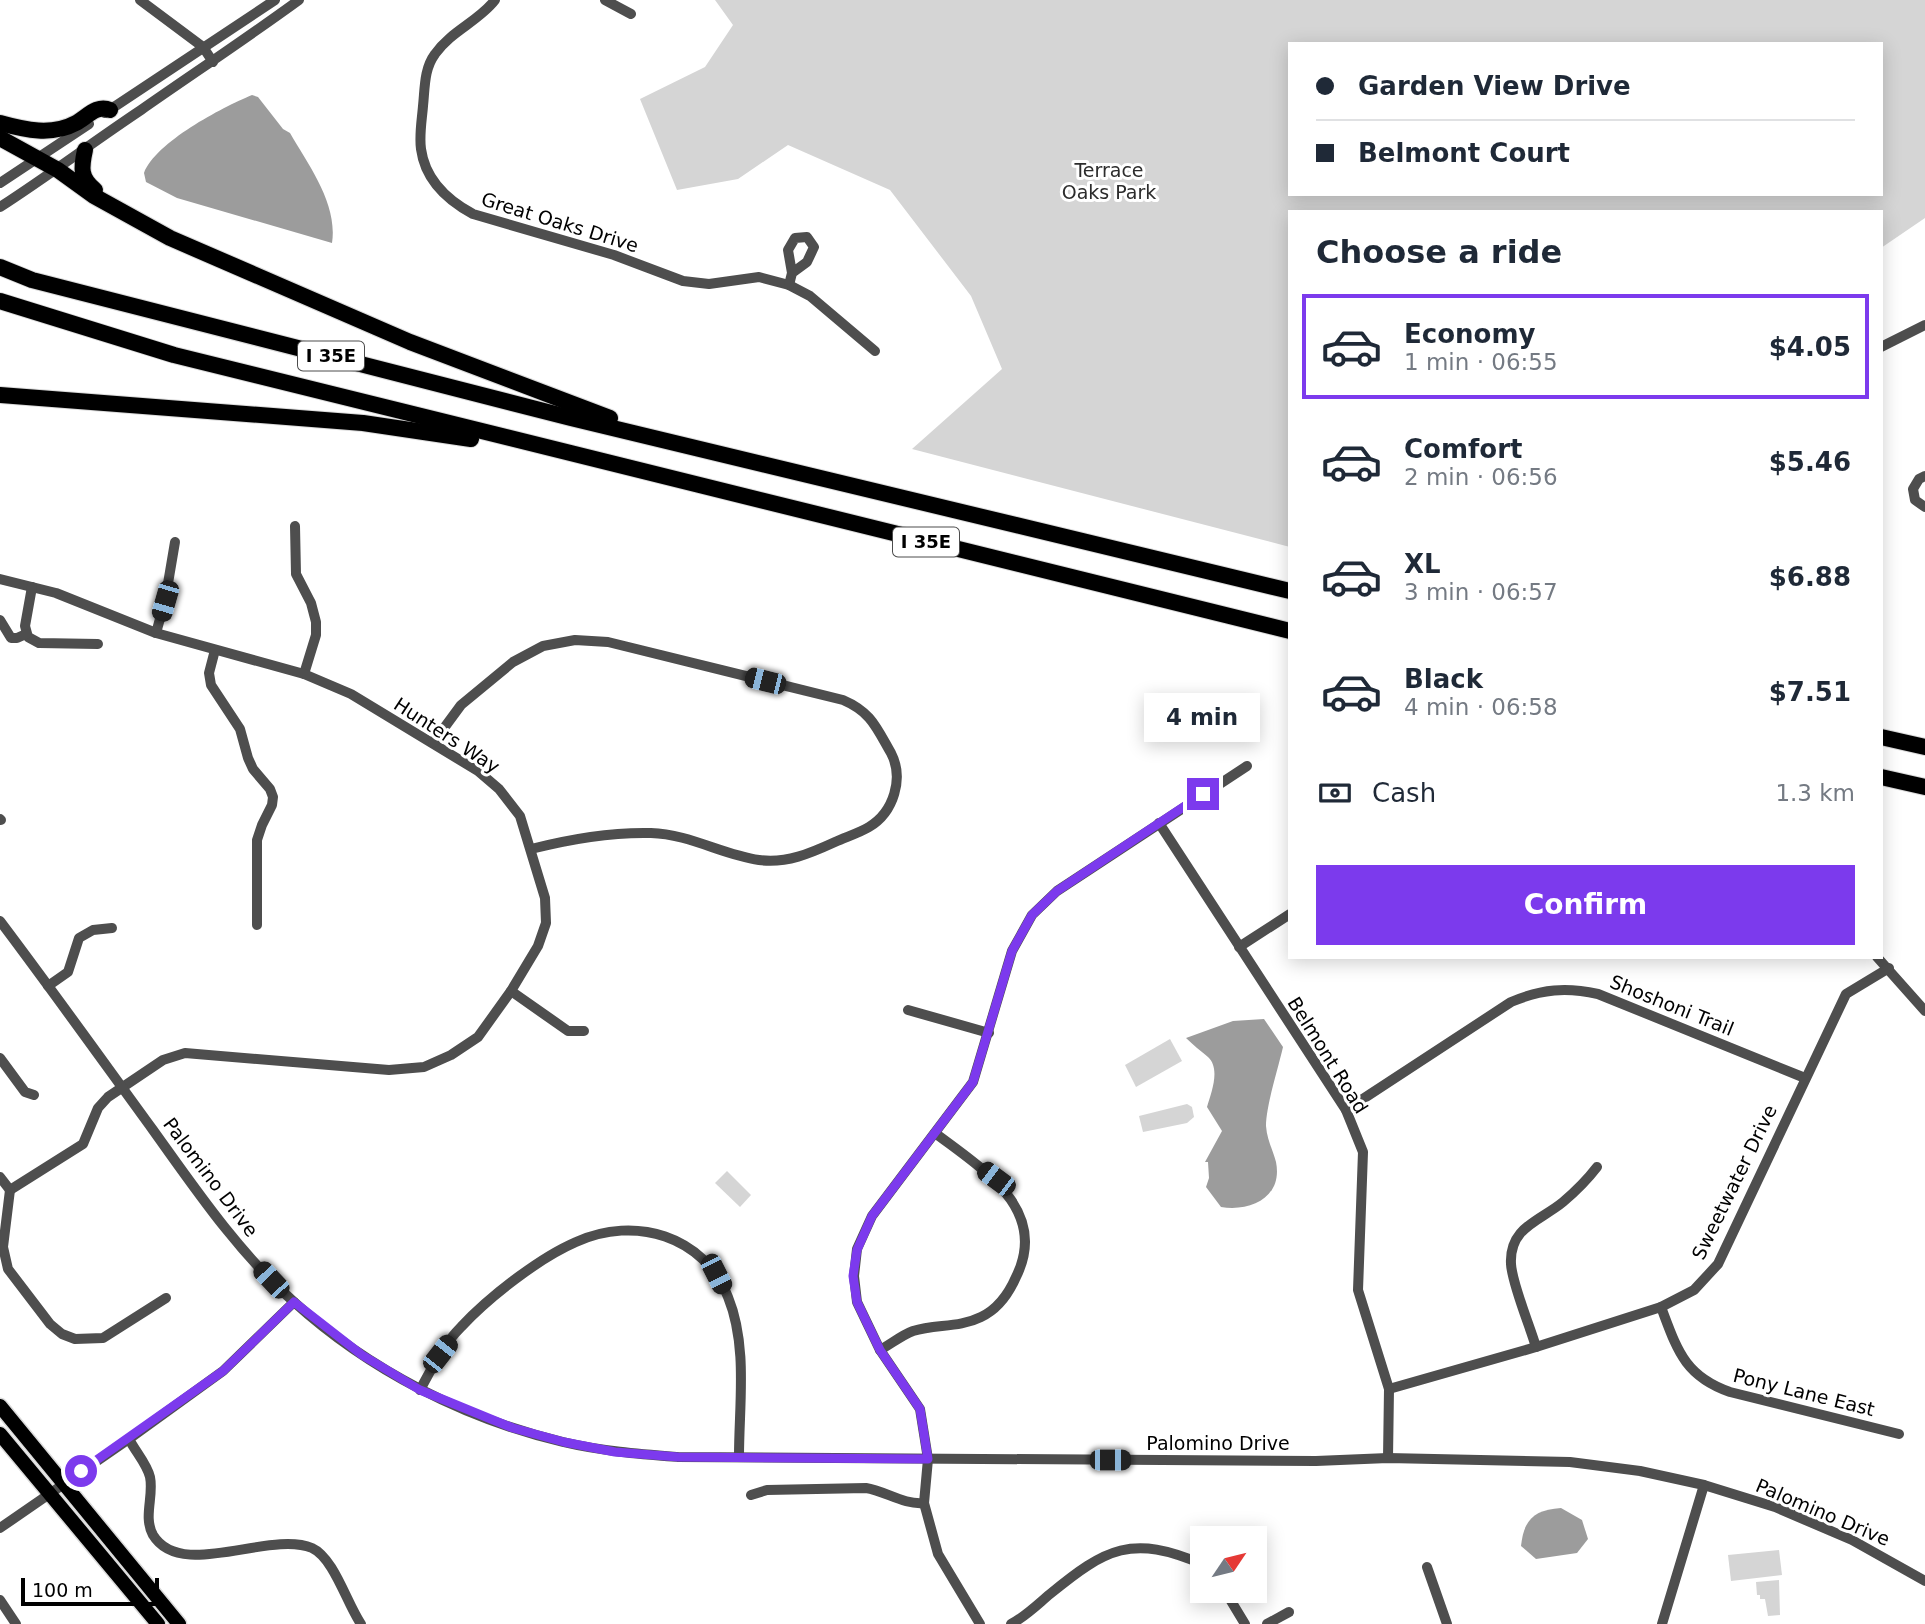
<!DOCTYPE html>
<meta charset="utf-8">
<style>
:root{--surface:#fff;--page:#f2f2f3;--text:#1f2937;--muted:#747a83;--line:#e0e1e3;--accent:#7c3aed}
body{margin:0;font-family:"DejaVu Sans",sans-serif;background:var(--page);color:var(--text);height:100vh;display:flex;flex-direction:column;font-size:26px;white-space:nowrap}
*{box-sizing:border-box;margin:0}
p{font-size:23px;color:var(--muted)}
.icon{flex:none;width:38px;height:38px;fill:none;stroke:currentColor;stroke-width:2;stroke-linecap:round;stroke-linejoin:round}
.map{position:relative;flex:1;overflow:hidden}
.panel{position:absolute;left:1288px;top:210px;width:595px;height:749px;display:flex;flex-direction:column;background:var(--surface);border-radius:0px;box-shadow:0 4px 18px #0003}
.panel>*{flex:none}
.hud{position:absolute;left:1288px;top:42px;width:595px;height:154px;border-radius:0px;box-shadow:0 4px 18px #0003;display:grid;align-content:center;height:154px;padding:0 28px;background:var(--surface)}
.needle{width:46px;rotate:55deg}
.fabs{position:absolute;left:1190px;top:1526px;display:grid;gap:14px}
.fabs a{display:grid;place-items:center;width:77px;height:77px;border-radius:0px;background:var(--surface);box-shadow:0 4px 18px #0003;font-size:35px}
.scale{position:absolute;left:21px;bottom:18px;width:138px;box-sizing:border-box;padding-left:7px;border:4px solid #000;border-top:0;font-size:19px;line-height:24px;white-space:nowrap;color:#000;-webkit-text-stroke:5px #fff;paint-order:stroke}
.end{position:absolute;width:32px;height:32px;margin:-16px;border:9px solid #7c3aed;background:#fff;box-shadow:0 0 0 4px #fff}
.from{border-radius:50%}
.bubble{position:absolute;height:49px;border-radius:0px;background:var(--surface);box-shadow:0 4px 18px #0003;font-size:23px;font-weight:700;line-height:49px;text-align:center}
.car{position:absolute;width:21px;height:42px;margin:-21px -10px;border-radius:9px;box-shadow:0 0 5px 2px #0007;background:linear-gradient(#222 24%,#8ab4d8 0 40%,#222 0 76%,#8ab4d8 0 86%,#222 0)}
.hud b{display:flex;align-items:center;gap:24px;height:66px;font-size:26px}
.hud b+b{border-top:2px solid var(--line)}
.hud i{width:18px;height:18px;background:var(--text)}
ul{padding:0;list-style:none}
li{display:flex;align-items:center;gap:21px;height:105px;margin:0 14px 10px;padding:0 14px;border:4px solid transparent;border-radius:0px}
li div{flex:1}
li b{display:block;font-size:26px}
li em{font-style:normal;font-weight:700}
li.on{border-color:var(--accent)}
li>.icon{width:63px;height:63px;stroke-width:1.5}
h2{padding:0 28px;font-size:32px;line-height:84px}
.pay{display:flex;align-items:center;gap:18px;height:77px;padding:0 28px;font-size:26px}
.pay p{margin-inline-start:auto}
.action{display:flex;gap:14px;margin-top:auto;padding:14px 28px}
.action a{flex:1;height:80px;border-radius:0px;background:var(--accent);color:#fff;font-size:28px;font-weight:700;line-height:80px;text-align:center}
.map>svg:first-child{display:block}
.green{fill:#d5d5d5;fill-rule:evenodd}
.water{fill:#9c9c9c}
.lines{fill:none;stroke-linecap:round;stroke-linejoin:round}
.major-casing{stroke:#dbdbdb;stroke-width:17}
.highway-casing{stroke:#dbdbdb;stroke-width:18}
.minor{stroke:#4e4e4e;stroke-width:10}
.major{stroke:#000;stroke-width:14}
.highway{stroke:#000;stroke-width:16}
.route{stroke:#7c3aed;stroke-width:9}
.labels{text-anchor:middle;stroke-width:6;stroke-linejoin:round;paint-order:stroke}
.shield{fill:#fff;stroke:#4c4c4c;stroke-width:2}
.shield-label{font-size:18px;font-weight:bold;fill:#000}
.park-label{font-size:19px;fill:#2c2c2c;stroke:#fff}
.street-label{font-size:19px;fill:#000;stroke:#fff}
</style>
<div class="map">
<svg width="1925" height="1624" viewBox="0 0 1925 1624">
<rect width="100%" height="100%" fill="#fff"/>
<!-- green -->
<g class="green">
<path d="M715,0H1925V218L1881,248V212H1290V547L912,449L1002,369L971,296L890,190L788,145L738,179L677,190L640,99L705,67L733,25ZM1290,44H1881V194H1290Z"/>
<path d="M1170,1039L1182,1061L1136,1087L1125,1065Z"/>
<path d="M1187,1104L1192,1107L1194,1117L1187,1123L1143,1132L1139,1116Z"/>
<path d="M727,1171L751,1195L740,1207L715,1183Z"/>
<path d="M1779,1550L1782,1575L1731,1581L1728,1555Z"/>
<path d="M1779,1580L1780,1615L1768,1616L1765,1599H1760V1595H1757L1756,1582Z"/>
</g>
<!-- water -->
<g class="water">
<path d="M252,95L258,97L283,129L290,133C309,166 338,204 332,243L177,198L146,182L144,173C156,142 221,108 252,95Z"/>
<path d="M1264,1019L1283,1047C1278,1069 1266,1106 1266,1126C1267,1140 1273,1150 1276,1162C1283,1197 1251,1212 1221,1207L1206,1187L1209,1178L1208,1162H1205L1222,1131L1207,1107C1211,1093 1221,1069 1208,1057C1201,1051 1193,1045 1186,1038L1233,1021Z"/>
<path d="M1561,1508L1582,1520L1588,1539L1577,1553L1536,1559L1521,1546C1524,1519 1534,1510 1561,1508Z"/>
</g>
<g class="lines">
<!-- major casing -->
<g class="major-casing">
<g id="major">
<path d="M0,1406L179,1624"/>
<path d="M0,1434L158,1624"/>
</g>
</g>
<!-- highway casing -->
<g class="highway-casing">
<g id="highway">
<path d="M0,123C25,130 52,136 76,123C87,117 97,104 110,110"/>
<path d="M0,138L58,170L94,196L170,238L410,342L610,418"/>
<path d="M85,150C81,168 80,178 95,190"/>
<path d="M0,267L32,280L571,418L1290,591"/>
<path d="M0,301L174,355L1290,631"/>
<path d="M0,395L363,423L471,439"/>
<path d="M1881,737L1925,747"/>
<path d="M1881,777L1925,787"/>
</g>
</g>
<!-- minor -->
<g class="minor">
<path d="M140,0L203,47L213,62"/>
<path d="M495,0C479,21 451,31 435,54C424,69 425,87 423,106C422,119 419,135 421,149C425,179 447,200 473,214L614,255L683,281L709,284L759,277L789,285L810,296L875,351"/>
<path d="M605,0L631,14"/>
<path d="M105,113L275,0"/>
<path d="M0,183L89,124"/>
<path d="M0,207C48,176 93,142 141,110C194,73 247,38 299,0"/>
<path d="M789,285L792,273L807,262L814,247L807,237L795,238L788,250L792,273"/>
<path d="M1881,347L1925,325"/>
<path d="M1925,476L1919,479L1913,489L1915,500L1925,507"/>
<path d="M295,526L296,574L311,603L316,622V635L304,674"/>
<path d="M0,579L56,593L156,633L304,674L351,694L478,771L499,789L520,816L545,898L546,923L538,946L511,991L478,1037L451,1055L424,1067L389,1070L185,1053L163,1060L108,1097L98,1108L83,1144L10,1190"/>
<path d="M32,587L25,626L28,637L39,643L98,644"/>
<path d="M0,620L11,638H17L26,634"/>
<path d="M156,633L165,601L175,542"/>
<path d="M215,650L209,673L211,685L240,729L248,758L253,769L270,789L273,797L272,805L262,825L257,840V925"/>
<path d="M433,743L461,705L513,662L543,646L575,640L608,642L843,700C871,712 876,727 891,753C904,778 894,812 869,827C859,833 846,837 835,842C811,853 786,864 759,860C723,855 689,834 651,833C611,832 570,839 531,849"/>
<path d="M0,819L1,820"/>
<path d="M1159,823L1346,1110L1363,1152L1358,1290L1389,1389L1388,1458"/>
<path d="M0,921C52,990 102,1060 153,1130C196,1190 238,1252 294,1302C369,1370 465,1419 563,1442C601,1451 640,1454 678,1457L1316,1461L1388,1458L1570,1462L1640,1471L1704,1485L1775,1507L1852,1540L1925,1581"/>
<path d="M1239,947L1290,914"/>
<path d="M1877,957L1925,1011"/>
<path d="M48,986L68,972L79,938L93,930L112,928"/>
<path d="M511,991L568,1031H584"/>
<path d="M908,1010L989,1033"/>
<path d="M0,1058L25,1092L34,1095"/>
<path d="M1346,1110L1511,1002C1542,989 1566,987 1598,994L1805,1078"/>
<path d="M0,1177L10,1190"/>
<path d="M10,1190L3,1247L8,1269L50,1324L62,1334L75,1339L103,1338L166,1298"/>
<path d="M1661,1307C1677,1349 1684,1376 1730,1392L1899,1434"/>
<path d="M1536,1347C1530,1326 1512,1284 1511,1264C1509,1227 1540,1221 1563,1202C1576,1191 1587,1180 1597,1167"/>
<path d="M880,1350C891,1344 902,1335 913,1331C936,1324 959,1328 981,1317C998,1309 1009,1293 1016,1277C1050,1209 981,1168 935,1133"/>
<path d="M1389,1389L1536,1347L1661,1307L1694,1290L1718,1264L1846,994L1889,968"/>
<path d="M420,1390C432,1368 443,1345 461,1327C489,1297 539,1258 576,1242C635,1215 704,1236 728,1297C748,1346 739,1405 739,1456"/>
<path d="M129,1439C135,1451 147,1464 150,1477C154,1496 143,1517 153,1535C181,1581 269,1530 312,1548C334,1558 347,1604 361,1624"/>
<path d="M751,1495L767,1490L866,1488C885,1491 904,1505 924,1503"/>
<path d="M0,1528L129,1439L223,1371L294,1302"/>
<path d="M1427,1567L1447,1624"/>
<path d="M1225,1591L1245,1624"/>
<path d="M0,1600L16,1624"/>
<path d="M980,1624L938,1554L924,1503L928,1459L920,1409L880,1350L857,1302L854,1276L857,1249L872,1216L973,1082L1012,951L1032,915L1057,891L1247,766"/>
<path d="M1011,1624C1025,1617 1038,1604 1050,1594C1106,1548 1132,1534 1202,1564"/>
<path d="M1267,1624L1289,1612"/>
<path d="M1662,1624L1704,1485"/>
</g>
<!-- major -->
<use href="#major" class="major"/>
<!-- highway -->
<use href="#highway" class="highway"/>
</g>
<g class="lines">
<!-- route -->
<path class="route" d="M81,1471L223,1371L294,1302L362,1355L420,1390L513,1428L564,1442L615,1452L678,1457L928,1459L920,1409L880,1350L857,1302L853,1276L857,1250L872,1216L973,1082L1012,951L1032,915L1057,891L1203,794"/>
</g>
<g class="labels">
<!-- shield labels -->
<g class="shield">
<rect x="298" y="341.5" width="66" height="29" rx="5"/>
<rect x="893" y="527.5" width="66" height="29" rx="5"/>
</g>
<g class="shield-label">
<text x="331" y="362">I 35E</text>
<text x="926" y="548">I 35E</text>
</g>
<!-- park labels -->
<g class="park-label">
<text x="1109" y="177">Terrace<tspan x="1109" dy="22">Oaks Park</tspan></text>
</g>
<!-- street labels -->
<g class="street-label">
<text transform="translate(560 222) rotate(17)" y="7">Great Oaks Drive</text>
<text transform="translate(447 735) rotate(33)" y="7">Hunters Way</text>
<text transform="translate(1672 1005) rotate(22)" y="7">Shoshoni Trail</text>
<text transform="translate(1328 1055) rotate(58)" y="7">Belmont Road</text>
<text transform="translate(211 1177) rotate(53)" y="7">Palomino Drive</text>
<text transform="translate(1734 1182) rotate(-64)" y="7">Sweetwater Drive</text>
<text transform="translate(1804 1392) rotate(14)" y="7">Pony Lane East</text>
<text x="1218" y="1450">Palomino Drive</text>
<text transform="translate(1823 1512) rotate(23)" y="7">Palomino Drive</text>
</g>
</g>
</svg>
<div class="fabs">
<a><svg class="needle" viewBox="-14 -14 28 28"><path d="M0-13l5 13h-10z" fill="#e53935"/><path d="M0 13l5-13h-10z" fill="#747a83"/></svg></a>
</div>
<div class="scale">100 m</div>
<i class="end from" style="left:81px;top:1471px"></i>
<i class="end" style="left:1203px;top:794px"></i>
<div class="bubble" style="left:1144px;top:693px;width:116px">4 min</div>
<i class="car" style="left:165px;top:601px;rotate:196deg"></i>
<i class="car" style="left:765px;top:681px;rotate:284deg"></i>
<i class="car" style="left:996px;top:1179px;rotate:307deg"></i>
<i class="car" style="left:716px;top:1274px;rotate:153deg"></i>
<i class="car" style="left:271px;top:1280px;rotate:317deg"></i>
<i class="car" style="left:440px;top:1354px;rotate:38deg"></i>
<i class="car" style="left:1110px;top:1460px;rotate:90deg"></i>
<div class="hud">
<b><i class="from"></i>Garden View Drive</b>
<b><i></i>Belmont Court</b>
</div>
<section class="panel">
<h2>Choose a ride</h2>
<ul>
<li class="on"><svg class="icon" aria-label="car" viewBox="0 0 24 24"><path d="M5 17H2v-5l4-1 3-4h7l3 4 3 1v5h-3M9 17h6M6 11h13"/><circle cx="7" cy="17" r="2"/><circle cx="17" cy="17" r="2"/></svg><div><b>Economy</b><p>1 min · 06:55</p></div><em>$4.05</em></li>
<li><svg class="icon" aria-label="car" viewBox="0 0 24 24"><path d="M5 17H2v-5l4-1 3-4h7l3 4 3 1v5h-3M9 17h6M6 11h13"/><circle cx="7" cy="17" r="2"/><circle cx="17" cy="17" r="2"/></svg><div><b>Comfort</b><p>2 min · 06:56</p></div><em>$5.46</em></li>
<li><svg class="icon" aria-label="car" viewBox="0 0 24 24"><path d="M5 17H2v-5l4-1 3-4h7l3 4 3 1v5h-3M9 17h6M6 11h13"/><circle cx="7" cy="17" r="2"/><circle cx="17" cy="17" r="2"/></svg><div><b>XL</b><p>3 min · 06:57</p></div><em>$6.88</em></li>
<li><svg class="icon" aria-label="car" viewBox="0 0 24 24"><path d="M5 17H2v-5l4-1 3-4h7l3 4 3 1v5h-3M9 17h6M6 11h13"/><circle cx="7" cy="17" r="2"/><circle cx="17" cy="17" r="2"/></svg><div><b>Black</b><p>4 min · 06:58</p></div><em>$7.51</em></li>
</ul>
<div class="pay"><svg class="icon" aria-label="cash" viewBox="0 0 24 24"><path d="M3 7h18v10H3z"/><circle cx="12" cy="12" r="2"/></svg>Cash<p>1.3 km</p></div>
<div class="action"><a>Confirm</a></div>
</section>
</div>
